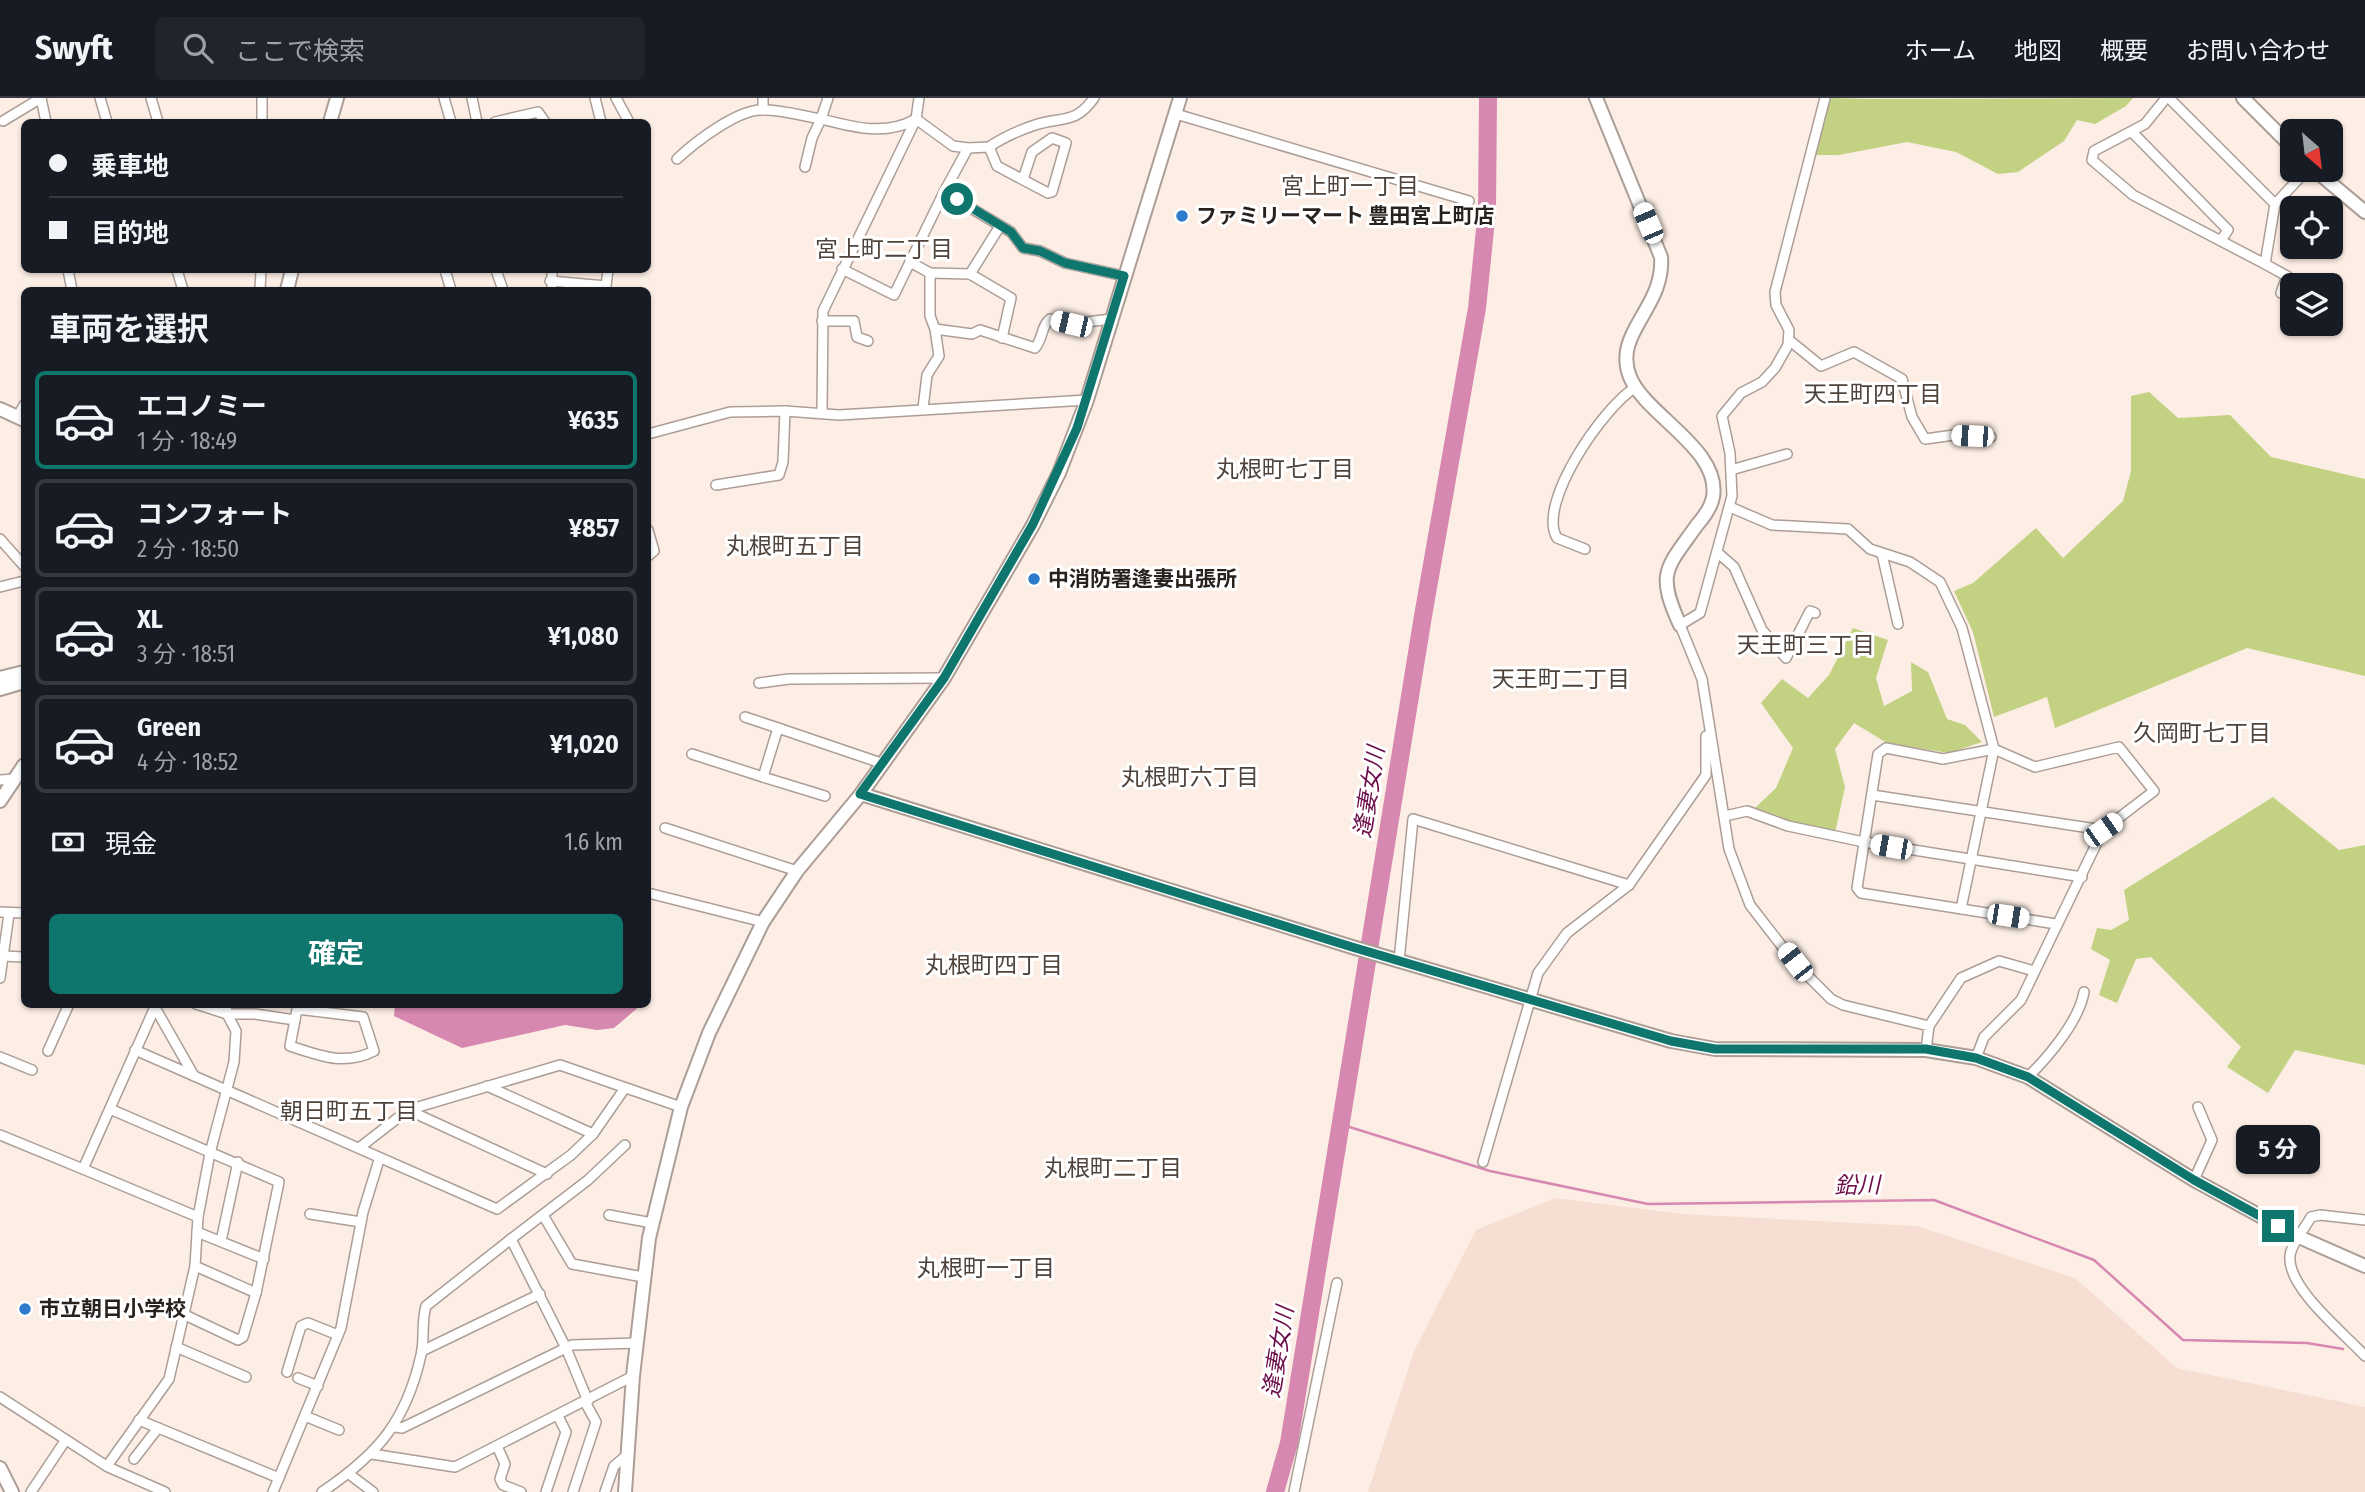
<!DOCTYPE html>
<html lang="ja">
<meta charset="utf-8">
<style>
:root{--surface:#171b24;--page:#20242c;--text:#f1f3f6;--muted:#9ea1a6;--line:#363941;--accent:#0f766e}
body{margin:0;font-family:"Fira Sans Condensed","Noto Sans JP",sans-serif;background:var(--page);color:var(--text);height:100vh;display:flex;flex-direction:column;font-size:26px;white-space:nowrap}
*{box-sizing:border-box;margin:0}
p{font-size:23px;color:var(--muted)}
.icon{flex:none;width:38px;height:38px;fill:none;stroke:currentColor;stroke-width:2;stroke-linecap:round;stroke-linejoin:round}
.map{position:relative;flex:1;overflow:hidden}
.details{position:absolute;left:21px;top:189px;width:630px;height:721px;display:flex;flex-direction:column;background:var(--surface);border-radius:10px;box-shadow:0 2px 5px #0004}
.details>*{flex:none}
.banner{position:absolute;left:21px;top:21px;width:630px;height:154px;border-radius:10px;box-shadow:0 2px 5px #0004;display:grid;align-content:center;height:154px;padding:0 28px;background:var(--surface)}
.needle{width:46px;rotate:152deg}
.fabs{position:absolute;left:2280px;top:21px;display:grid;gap:14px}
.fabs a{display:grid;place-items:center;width:63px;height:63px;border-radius:10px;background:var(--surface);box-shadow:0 2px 5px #0004;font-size:35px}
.end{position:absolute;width:32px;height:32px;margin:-16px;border:9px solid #0f766e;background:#fff;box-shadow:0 0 0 4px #fff}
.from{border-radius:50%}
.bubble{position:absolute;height:49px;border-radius:10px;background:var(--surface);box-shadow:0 2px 5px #0004;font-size:23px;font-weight:700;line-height:49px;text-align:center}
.car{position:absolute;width:21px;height:42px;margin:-21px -10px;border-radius:9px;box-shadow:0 0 5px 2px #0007;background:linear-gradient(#fff 24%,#345 0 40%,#fff 0 76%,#345 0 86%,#fff 0)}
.banner b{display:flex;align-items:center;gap:24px;height:66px;font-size:26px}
.banner b+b{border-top:2px solid var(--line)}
.banner i{width:18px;height:18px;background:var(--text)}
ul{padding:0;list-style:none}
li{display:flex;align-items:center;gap:21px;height:98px;margin:0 14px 10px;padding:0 14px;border:4px solid var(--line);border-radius:10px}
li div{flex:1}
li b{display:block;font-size:26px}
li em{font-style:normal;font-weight:700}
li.selected{border-color:var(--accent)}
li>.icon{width:63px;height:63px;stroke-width:1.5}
h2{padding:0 28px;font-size:32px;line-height:84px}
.pay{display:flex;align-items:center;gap:18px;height:77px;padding:0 28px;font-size:26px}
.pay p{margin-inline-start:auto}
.button{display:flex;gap:14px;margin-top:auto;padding:14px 28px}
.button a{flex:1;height:80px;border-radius:10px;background:var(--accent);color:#fff;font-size:28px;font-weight:700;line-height:80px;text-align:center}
header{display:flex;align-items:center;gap:42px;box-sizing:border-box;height:98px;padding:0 35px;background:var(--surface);border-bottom:2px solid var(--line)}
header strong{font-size:33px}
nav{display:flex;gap:38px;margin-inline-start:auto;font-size:24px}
.search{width:490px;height:63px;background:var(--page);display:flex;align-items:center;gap:18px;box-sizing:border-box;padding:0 24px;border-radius:10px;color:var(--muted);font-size:26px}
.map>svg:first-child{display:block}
.built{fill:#f6dfd2}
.green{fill:#c3d182}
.water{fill:#d788b0}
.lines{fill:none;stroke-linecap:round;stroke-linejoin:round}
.stream{stroke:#d788b0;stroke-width:2.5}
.river{stroke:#d788b0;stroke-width:18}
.street-casing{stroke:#ac9e96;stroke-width:12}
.secondary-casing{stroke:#ac9e96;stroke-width:16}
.street{stroke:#fff;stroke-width:9}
.secondary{stroke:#fff;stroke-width:12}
.route{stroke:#0f766e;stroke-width:9}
.poi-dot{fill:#2e7bcb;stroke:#fff;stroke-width:2.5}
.labels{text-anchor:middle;stroke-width:6;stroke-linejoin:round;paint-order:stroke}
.poi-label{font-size:21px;font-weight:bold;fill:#28221f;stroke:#fff;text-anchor:start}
.neighbourhood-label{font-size:23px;fill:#4f433c;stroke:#fff}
.water-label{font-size:23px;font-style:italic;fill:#6c0e49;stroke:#fff}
</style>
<header>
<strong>Swyft</strong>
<div class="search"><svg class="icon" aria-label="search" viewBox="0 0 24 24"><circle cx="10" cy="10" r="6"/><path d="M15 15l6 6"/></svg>ここで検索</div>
<nav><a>ホーム</a><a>地図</a><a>概要</a><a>お問い合わせ</a></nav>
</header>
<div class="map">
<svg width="2365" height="1394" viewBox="0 0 2365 1394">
<rect width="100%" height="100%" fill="#fdeee5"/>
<!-- built -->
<path class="built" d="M1556,1100L1682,1116L1917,1128L2075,1180L2177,1270L2365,1309V1394H1368L1414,1253L1476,1132Z"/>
<!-- green -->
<g class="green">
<path d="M1831,0L1872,1L2133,0L2126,8L2095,26L2077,22L2064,43L2018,74L1998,76L1956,54L1907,44L1839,57H1814Z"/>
<path d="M2149,294L2178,320L2230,317L2271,359L2365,381V578L2247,550L2055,630L2047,599L1994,619L1973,534L1954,493L1973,485L2036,430L2063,460L2123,403L2131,373V298Z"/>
<path d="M1853,530L1888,542L1876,580L1884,608L1912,593L1911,564L1928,574L1947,621L1965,627L1982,644L1949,655L1887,645L1854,625L1835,651L1845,689L1835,735L1787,726L1754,711L1776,690L1793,650L1761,605L1782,581L1808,600L1829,577Z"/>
<path d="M2273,699L2339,752L2365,747V967L2295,952L2268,995L2227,969L2241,949L2151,859L2136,861L2117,905L2099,897L2110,862L2091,851L2097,830L2111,832L2129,822L2124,792Z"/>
</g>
<!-- water -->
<path class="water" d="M395,907V906L641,907L614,930L597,932L565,927L462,950L394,918Z"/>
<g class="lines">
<!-- stream -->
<path class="stream" d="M1340,1026L1490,1073L1648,1106L1934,1102L2094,1162L2183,1242L2307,1245L2343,1251"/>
<!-- river -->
<path class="river" d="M1275,1394L1289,1345L1423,518L1477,210L1487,112L1488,0"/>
<!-- street casing -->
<g class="street-casing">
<g id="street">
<path d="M41,0L46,24"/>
<path d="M100,0L107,24"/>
<path d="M151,0L158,24"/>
<path d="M444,0L451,24"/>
<path d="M472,0L477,24"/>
<path d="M595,0L601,24"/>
<path d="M616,0L629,24"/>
<path d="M763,0V12"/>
<path d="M828,0L821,21C853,29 885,38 914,22"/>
<path d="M1825,0L1775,194L1776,207L1789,232L1788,247L1775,270L1762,284L1741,295L1722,318L1730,355L1732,398L1700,515L1680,527L1702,581L1729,751L1750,807L1795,865L1831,901L1843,907L1929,928L1926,952"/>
<path d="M2166,0L2145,26L2094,53L2092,62L2133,97L2265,166L2275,106L2307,72"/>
<path d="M2169,0L2275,106"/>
<path d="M1176,16L1469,103"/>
<path d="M916,21L953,48L968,50L944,94L1011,134L1023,150L1040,153L1065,165L1124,178"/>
<path d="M3,23L41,0"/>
<path d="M262,24V0"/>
<path d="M495,24L538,14L545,24"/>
<path d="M2132,34L2228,132L2222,141"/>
<path d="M989,49C1002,40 1020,32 1035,27C1062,18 1075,27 1094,0"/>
<path d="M968,50L989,49L997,68L1048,95L1052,94L1066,45L1052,40L1032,54L1023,81"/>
<path d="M677,61C695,44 737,12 761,12C781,11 802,18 821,21L812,40L805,69"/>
<path d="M910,164L930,175L970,176L1000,128"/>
<path d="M2265,166L2287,178L2281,195"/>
<path d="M842,171L894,197L944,94"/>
<path d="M68,172L72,192"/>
<path d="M177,172L183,192"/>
<path d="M445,172L451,192"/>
<path d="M496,172L503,192"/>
<path d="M930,175V218L935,231"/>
<path d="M970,176L1011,200L1002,240"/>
<path d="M550,183L606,188L608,172"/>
<path d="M260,192L261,172"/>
<path d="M552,192V172"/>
<path d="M822,223H854L857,239L868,243"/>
<path d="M1789,242L1821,268L1854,254L1902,281L1912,319L1925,341L1954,337L1991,339"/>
<path d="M923,310L927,277L939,258L935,231L972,236L980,232L1035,250C1043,241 1041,228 1050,221L1071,226L1111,221"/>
<path d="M822,314L823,213L916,21L919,0"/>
<path d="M18,318L24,307"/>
<path d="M648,336L730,314L785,313L839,317L1087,302"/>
<path d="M1731,372L1787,356"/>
<path d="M716,387L779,377L783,364L785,313"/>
<path d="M1730,409L1772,427L1848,431L1870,451L1910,464L1940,484L1962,530L1994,651L1961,811"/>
<path d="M648,432L654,453L648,458"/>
<path d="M0,441L24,468"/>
<path d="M1585,451L1557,440C1536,405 1605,307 1636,289"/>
<path d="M1717,454L1734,469L1762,532L1786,560L1810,513L1815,515"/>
<path d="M1882,456L1898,526"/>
<path d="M0,489L24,483"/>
<path d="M759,585L789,581L944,580"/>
<path d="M745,619L778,630"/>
<path d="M692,656L763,679L778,630L881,665"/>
<path d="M763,679L825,698"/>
<path d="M0,682L14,681"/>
<path d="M1872,697L2103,732"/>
<path d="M1725,718L1747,713L1788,728L1864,744L2082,779"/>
<path d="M665,730L797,773"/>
<path d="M648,795L763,824"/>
<path d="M0,814L24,815"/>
<path d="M2,858L24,859"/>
<path d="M1399,863L1413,721L1629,787"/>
<path d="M0,880L9,816"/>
<path d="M153,906L194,978"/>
<path d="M226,906L227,916H255L295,922"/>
<path d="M155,909L83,1071L198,1119"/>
<path d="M297,911L363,919L374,953C345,968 320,958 290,948L298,906"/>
<path d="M1929,928L1961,880L1999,863L2034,873"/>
<path d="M135,952L497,1111L571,1057L593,1036L625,990"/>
<path d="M48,953L69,906"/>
<path d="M0,959L32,972"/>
<path d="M1976,960L1984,939L2021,902L2103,732L2154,693L2119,649L2035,669L1994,651L1943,661L1886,650L1878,656L1857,790L1861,795L2056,826"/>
<path d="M2028,979C2049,958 2079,923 2084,894"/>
<path d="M487,988L593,1036"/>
<path d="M110,1011L279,1084L256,1195L243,1239L238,1242L185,1217"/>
<path d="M408,1012L547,1076"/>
<path d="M0,1037L83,1071"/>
<path d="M359,1050L408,1012L560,967L681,1009"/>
<path d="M1483,1064L1538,875L1567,835L1629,787L1706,677V638"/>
<path d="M2194,1082L2212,1042L2198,1009"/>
<path d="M310,1116L361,1124"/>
<path d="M543,1117L572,1166L643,1179"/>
<path d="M609,1117L652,1125"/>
<path d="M2365,1122L2320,1117L2311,1119C2305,1130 2291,1146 2290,1158C2287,1190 2344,1235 2365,1258"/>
<path d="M197,1134L264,1161"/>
<path d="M511,1141L588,1082L625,1047"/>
<path d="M221,1143L238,1064"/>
<path d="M195,1168L256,1195"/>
<path d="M176,1249L246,1279"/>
<path d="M422,1253L540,1196"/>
<path d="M287,1274L301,1228L308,1225L338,1237"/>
<path d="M298,1280L318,1288"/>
<path d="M0,1299L108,1369L165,1394"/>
<path d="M305,1318L339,1332"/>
<path d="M139,1322L279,1380"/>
<path d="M395,1329L402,1330L572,1247L637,1245"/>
<path d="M497,1348L505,1366L500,1381L503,1387L521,1394"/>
<path d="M372,1356L455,1369L633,1278"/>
<path d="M134,1361L158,1330"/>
<path d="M107,1368L169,1281L195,1168L198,1119L210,1055L234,964L236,933L227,916L196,906"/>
<path d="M349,1376L373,1394"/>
<path d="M31,1394L65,1343"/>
<path d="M273,1394L341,1230L363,1114L379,1062"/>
<path d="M322,1394C378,1356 406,1324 421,1257C425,1241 421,1224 426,1208L511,1141L566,1250L588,1303"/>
<path d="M546,1394L566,1334L558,1318"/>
<path d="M573,1394L596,1324L585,1304"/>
<path d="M605,1394L614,1368L626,1358"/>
<path d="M1294,1394L1337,1185"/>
</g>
</g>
<!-- secondary casing -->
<g class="secondary-casing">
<g id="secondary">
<path d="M1596,0L1661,159C1665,210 1612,235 1630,279C1646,318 1721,351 1713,399C1711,410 1704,419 1697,427C1666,471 1656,474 1680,527"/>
<path d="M2243,0L2292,49"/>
<path d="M330,24L337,0"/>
<path d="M2315,72L2365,114"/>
<path d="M287,192L292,172"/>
<path d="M0,311L24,322"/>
<path d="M0,580L24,574"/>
<path d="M0,591L24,584"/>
<path d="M861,696L1352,849L1671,943L1715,951L1926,952L1976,960L2028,979L2194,1082L2299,1139L2365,1168"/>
<path d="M0,703L24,667"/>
<path d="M0,1370L12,1394"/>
<path d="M625,1394L633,1278L649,1140L681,1009L709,935L763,824L797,773L861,696L944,580L1033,427L1059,375L1087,302L1180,0"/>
</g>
</g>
<!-- street -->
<use href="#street" class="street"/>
<!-- secondary -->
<use href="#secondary" class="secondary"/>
</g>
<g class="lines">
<!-- route -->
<path class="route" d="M957,101L1011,134L1023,150L1040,153L1065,165L1124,178L1077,330L1033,426L944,580L860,696L1352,849L1671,943L1715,951H1926L1976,960L2028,979L2194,1082L2278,1128"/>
</g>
<!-- markers -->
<g class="poi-dot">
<circle cx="1182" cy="118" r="7"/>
<circle cx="1034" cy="481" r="7"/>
<circle cx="25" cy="1211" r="7"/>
</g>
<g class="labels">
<!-- poi labels -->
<g class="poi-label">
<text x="1196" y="125">ファミリーマート 豊田宮上町店</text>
<text x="1048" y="488">中消防署逢妻出張所</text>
<text x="39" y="1218">市立朝日小学校</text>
</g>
<!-- neighbourhood labels -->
<g class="neighbourhood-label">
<text x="1350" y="96">宮上町一丁目</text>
<text x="884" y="159">宮上町二丁目</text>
<text x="1873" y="304">天王町四丁目</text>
<text x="1285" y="379">丸根町七丁目</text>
<text x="795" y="456">丸根町五丁目</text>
<text x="1806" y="555">天王町三丁目</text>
<text x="1561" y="589">天王町二丁目</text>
<text x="2202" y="643">久岡町七丁目</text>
<text x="1190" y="687">丸根町六丁目</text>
<text x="994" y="875">丸根町四丁目</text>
<text x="349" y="1021">朝日町五丁目</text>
<text x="1113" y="1078">丸根町二丁目</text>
<text x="986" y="1178">丸根町一丁目</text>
</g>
<!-- water labels -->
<g class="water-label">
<text transform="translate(1369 694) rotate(-81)" y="8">逢妻女川</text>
<text transform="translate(1857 1087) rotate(-1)" y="8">鉛川</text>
<text transform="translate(1278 1254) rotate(-81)" y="8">逢妻女川</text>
</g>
</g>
</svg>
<div class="fabs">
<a><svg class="needle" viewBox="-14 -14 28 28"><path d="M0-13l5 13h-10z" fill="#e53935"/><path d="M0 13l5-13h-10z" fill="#9ea1a6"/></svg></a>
<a><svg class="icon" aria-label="locate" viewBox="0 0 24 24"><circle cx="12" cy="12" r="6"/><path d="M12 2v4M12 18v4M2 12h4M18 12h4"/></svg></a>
<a><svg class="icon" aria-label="layers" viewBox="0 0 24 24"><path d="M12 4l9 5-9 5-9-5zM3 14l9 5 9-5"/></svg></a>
</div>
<i class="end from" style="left:957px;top:101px"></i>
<i class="end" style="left:2278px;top:1128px"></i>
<div class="bubble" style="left:2236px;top:1027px;width:84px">5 分</div>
<i class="car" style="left:1648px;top:125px;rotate:337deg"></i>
<i class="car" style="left:1071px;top:226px;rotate:283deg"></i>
<i class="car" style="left:1972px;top:338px;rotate:272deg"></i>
<i class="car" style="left:2103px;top:732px;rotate:55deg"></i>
<i class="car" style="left:1891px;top:749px;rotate:280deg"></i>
<i class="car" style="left:2008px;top:818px;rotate:99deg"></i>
<i class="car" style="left:1795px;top:864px;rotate:322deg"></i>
<div class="banner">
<b><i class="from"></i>乗車地</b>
<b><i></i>目的地</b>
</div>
<section class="details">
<h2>車両を選択</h2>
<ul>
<li class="selected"><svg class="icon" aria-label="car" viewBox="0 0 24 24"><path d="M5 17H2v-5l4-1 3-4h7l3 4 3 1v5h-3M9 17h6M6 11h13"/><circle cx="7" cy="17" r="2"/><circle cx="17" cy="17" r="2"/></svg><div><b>エコノミー</b><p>1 分 · 18:49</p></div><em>¥635</em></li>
<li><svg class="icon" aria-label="car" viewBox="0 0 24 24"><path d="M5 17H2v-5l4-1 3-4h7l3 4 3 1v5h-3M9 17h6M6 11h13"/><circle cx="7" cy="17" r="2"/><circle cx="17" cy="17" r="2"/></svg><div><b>コンフォート</b><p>2 分 · 18:50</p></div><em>¥857</em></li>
<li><svg class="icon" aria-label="car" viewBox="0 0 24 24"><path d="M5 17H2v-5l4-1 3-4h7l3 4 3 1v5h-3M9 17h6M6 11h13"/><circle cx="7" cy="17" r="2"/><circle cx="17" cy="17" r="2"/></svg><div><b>XL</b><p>3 分 · 18:51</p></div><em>¥1,080</em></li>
<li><svg class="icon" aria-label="car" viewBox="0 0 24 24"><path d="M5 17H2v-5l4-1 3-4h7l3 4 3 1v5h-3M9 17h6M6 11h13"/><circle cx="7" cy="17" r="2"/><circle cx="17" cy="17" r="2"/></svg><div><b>Green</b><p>4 分 · 18:52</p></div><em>¥1,020</em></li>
</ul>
<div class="pay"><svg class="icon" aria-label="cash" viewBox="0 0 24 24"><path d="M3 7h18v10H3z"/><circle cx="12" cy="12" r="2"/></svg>現金<p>1.6 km</p></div>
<div class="button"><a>確定</a></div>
</section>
</div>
